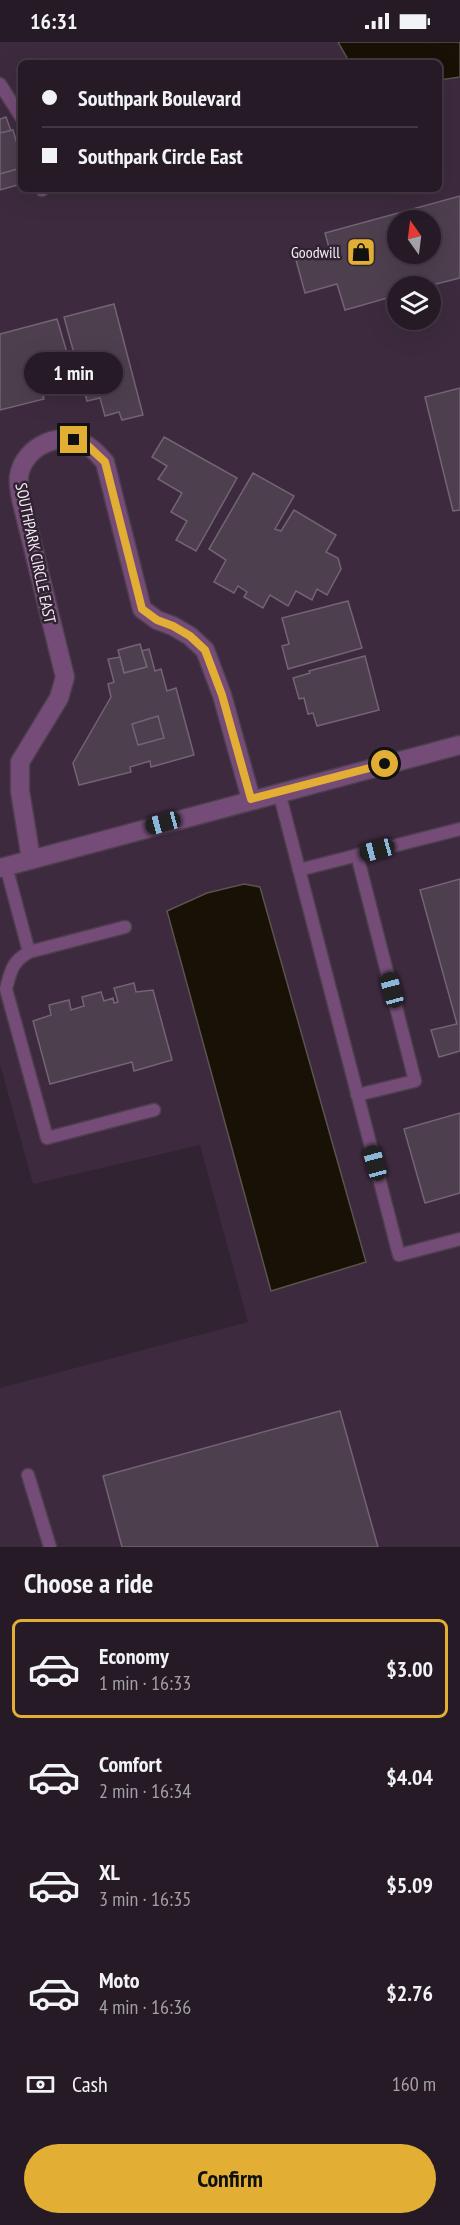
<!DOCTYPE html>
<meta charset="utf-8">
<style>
:root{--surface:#251a26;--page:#2d232e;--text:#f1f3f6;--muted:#a3a1a7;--line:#423843;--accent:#e2af34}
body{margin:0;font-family:"PT Sans Narrow",sans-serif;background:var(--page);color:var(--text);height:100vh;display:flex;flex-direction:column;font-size:22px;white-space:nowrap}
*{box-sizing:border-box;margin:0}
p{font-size:20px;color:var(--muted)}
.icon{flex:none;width:33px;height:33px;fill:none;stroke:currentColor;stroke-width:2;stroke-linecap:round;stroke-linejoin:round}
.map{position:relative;height:1505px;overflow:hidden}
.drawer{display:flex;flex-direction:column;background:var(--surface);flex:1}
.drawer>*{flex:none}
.top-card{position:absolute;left:18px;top:18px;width:424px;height:132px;border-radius:9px;box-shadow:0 6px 24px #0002,0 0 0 2px var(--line);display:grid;align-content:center;height:132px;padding:0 24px;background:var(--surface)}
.needle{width:39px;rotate:346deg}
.fabs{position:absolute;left:387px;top:168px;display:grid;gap:12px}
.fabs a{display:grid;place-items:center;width:54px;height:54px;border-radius:50%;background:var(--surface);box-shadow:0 6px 24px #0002,0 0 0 2px var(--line);font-size:30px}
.end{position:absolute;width:27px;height:27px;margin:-14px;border:8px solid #e2af34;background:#111;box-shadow:0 0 0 3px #111}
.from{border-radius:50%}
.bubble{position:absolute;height:42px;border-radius:21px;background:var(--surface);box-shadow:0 6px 24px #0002,0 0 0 2px var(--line);font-size:20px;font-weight:600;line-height:42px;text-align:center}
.car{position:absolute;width:18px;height:36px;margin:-18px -9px;border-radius:8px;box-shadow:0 0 4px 2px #0007;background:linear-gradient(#222 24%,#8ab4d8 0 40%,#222 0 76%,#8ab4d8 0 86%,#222 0)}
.top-card b{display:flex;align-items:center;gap:21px;height:57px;font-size:22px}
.top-card b+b{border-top:2px solid var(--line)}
.top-card i{width:15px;height:15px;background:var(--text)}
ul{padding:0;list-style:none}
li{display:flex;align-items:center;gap:18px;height:99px;margin:0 12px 9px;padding:0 12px;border:3px solid transparent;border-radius:9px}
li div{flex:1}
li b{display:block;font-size:22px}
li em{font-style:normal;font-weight:600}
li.current{border-color:var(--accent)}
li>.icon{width:54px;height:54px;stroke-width:1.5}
h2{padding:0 24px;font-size:27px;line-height:72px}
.pay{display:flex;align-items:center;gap:15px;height:66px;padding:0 24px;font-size:22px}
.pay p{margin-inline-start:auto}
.button{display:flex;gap:12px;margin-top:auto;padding:12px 24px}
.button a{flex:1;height:69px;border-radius:36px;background:var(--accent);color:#111;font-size:24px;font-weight:600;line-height:69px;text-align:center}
.status{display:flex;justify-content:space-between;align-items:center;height:42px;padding:0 30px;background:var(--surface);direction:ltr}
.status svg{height:16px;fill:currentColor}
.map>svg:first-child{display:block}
.built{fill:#3d2a3e;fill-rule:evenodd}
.water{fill:#181206;stroke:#5b534e;stroke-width:1.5}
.building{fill:#4e3f4f;stroke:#736374;stroke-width:1.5;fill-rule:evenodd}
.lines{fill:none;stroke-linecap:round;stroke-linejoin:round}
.lane-casing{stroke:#4d3f4d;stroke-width:15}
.street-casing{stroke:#4d3f4d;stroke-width:21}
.lane{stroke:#754c77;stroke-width:12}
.street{stroke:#754c77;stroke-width:18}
.route{stroke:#e2af34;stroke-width:8}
.labels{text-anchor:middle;stroke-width:5;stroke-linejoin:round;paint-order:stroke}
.poi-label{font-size:16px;fill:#f6ecf6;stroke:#312332;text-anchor:end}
.street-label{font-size:16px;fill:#f6ecf6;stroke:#312332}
</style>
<div class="status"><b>16:31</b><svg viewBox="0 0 49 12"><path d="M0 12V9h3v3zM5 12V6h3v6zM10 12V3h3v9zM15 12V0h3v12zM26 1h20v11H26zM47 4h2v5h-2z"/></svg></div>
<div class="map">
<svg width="460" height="1505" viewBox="0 0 460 1505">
<rect width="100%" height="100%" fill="#312332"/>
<!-- built -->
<path class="built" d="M0,0H460V1505H0V1346L248,1280L200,1103L33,1142L0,1022ZM21,21H440V147H21ZM398,178H430V212H398ZM398,244H430V278H398ZM244,842L261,845L365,1220L271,1249L167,869L207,851Z"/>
<!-- water -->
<g class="water">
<path d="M338,0H460V35L440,38V21H350Z"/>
<path d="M244,842L260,845L366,1220L271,1249L167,869L207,851Z"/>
</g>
<!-- building -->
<g class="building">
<path d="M6,75L11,89L0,92V77Z"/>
<path d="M13,88L21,116V126L0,132V91Z"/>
<path d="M21,126V142L0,148V132Z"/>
<path d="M460,154V236L428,244H398V253L345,268L337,242L305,251L296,218L330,209L325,191ZM398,178H430V212H398Z"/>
<path d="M114,262L143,373L122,378L119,370L105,374L100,356L87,359L64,275Z"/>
<path d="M57,277L78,348L55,353L50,335L39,338L44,357L0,368V292Z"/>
<path d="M460,346V468L453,469L425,355Z"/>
<path d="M164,395L237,436L196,509L176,498L187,479L171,470L182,451L158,437L167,424L152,415Z"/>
<path d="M253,431L294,454L275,487L281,489L294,468L336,493L326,510L338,516L341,527L327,553L317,547L312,558L296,549L288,564L270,553L263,566L244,555L247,550L238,544L234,551L214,540L226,518L209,507Z"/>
<path d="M348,559L362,606L288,627L282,604L289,602L282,576Z"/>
<path d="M140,602L147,625L124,631L118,608Z"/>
<path d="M149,607L155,629L161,627L167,649L176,646L194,713L151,725L150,719L130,725L131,730L79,743L73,721L111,655L108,642L114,640L108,617L120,615L124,631L147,625L142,609Z"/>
<path d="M365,614L379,668L317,684L313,671L308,672L304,656L299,657L293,636L310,631L309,629Z"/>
<path d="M158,674L164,696L138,703L132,682Z"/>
<path d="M460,837V1009L439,1015L431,988L457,982L420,848Z"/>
<path d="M134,941L136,950L153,948L172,1018L134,1029L132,1020L50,1042L33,979L51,973L49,963L69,958L71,968L84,964L82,955L101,950L104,959L113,956L114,961L118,960L114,946Z"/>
<path d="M460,1071V1151L425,1161L404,1087Z"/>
<path d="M340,1369L378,1505H122L103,1434Z"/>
</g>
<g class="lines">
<!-- lane casing -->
<g class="lane-casing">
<g id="lane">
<path d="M0,42L21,75"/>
<path d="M42,147V148"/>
<path d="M279,750L399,1213L460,1197"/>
<path d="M357,813L415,1039L357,1053"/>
<path d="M6,824L29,910"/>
<path d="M299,828L460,787"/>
<path d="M125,885L29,910C12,920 11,928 6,947L47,1096L154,1068"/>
<path d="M28,1433L50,1505"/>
</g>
</g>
<!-- street casing -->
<g class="street-casing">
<g id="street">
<path d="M31,817L20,749V720L59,656L65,635L21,457C20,450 18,441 19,434C24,403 63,387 88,404C95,408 100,415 105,420L142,567L157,578L173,584L190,594L205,608L222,653L251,757"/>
<path d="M0,826L460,703"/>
</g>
</g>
<!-- lane -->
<use href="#lane" class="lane"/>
<!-- street -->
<use href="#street" class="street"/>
</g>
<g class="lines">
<!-- route -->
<path class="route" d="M74,398L87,403L105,420L142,567L157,578L173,584L190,594L205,608L222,653L251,757L385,722"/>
</g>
<!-- icons -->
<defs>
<g id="shop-square" transform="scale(1.5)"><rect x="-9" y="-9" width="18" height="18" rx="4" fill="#e2af34" stroke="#312332"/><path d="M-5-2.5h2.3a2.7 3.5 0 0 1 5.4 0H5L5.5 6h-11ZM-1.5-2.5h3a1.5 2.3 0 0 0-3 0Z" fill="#111"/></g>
</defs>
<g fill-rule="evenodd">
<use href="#shop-square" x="361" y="210"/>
</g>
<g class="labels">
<!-- poi labels -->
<g class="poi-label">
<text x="340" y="216">Goodwill</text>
</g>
<!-- street labels -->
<g class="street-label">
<text transform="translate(36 511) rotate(78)" y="6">SOUTHPARK CIRCLE EAST</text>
</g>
</g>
</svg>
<div class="fabs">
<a><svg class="needle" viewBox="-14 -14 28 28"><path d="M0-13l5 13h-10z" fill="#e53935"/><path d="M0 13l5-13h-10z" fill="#a3a1a7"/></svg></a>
<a><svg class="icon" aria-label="layers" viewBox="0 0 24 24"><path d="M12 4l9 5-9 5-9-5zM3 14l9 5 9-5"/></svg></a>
</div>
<i class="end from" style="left:385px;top:722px"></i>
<i class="end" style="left:74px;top:398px"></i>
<div class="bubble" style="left:24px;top:310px;width:99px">1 min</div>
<i class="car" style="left:163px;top:781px;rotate:255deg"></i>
<i class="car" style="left:377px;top:808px;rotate:255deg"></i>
<i class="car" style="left:392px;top:948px;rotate:345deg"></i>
<i class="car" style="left:375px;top:1121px;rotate:345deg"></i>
<div class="top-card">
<b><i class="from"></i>Southpark Boulevard</b>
<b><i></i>Southpark Circle East</b>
</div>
</div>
<section class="drawer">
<h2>Choose a ride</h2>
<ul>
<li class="current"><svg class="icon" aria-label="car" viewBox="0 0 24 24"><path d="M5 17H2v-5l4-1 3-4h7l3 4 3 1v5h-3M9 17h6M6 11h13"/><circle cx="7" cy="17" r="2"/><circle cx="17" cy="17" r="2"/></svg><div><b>Economy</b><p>1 min · 16:33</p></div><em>$3.00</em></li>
<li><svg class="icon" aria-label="car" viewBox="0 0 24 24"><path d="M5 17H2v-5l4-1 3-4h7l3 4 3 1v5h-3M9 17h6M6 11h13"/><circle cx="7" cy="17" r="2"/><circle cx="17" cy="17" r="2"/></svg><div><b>Comfort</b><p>2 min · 16:34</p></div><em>$4.04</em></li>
<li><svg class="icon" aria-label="car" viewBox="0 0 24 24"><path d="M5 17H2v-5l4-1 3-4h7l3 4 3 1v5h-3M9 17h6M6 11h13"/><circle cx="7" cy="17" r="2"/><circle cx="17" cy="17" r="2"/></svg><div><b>XL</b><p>3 min · 16:35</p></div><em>$5.09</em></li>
<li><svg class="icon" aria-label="car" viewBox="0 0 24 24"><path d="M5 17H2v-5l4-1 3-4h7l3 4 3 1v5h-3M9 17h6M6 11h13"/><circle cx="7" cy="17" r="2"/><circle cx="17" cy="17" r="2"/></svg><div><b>Moto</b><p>4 min · 16:36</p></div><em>$2.76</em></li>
</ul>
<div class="pay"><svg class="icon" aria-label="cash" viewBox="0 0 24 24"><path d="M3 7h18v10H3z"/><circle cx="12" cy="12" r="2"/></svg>Cash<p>160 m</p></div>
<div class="button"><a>Confirm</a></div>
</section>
